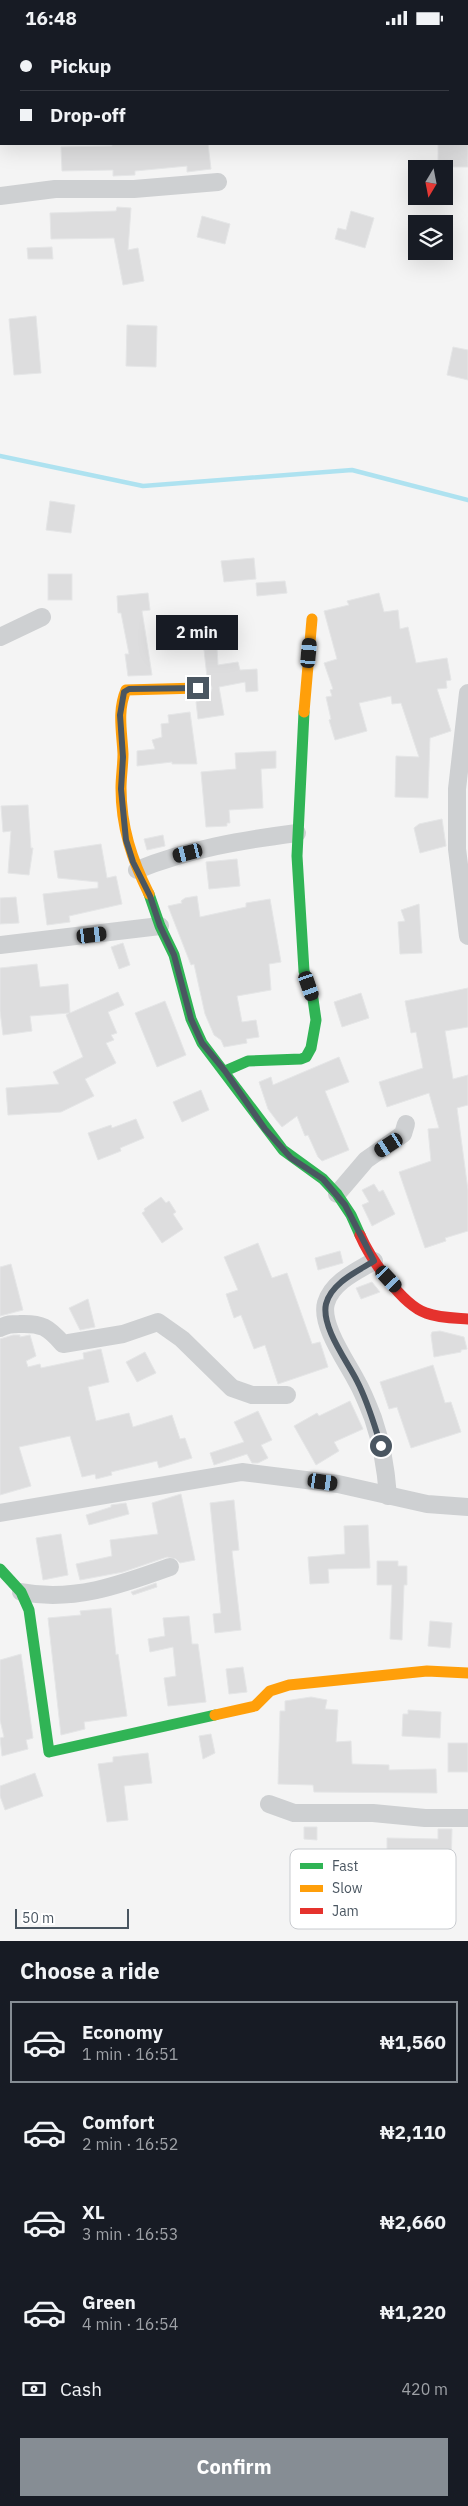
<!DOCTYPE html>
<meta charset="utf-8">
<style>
:root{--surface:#171b24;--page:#242831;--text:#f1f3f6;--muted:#9ea1a6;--line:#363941;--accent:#868d94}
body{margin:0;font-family:"IBM Plex Sans",sans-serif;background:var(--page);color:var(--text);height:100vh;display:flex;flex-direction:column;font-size:19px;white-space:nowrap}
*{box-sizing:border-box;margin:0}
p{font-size:16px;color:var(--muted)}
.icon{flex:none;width:28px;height:28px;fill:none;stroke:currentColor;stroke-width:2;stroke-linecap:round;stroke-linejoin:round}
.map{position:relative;height:1906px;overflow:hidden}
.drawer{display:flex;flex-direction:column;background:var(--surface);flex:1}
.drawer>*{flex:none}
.top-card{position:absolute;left:0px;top:0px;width:469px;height:110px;box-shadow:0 5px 20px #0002;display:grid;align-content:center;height:110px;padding:0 20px;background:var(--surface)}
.needle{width:32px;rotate:190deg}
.tools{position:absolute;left:408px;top:125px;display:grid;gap:10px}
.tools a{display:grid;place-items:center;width:45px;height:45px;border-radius:0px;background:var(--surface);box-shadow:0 5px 20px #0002;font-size:25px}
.scale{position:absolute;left:15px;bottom:12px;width:114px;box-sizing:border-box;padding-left:5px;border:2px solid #4a5661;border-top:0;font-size:14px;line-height:18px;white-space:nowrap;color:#4a5661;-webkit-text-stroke:4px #fff;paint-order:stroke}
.end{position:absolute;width:22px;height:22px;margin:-11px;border:6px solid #4a5661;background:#fff;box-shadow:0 0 0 2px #fff}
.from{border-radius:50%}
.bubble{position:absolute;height:35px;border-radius:0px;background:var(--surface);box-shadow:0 5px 20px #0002;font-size:16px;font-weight:700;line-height:35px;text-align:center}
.car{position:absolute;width:15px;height:30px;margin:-15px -8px;border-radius:6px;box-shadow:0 0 4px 1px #0007;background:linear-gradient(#222 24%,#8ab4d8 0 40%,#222 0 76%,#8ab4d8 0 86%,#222 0)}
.top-card b{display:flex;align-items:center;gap:18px;height:48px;font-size:19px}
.top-card b+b{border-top:1px solid var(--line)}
.top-card i{width:12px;height:12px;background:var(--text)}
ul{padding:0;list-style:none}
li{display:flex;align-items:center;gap:15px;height:82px;margin:0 10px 8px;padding:0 10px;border:2px solid transparent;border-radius:0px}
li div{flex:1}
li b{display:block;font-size:19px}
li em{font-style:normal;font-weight:700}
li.selected{border-color:var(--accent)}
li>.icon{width:45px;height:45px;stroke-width:1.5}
h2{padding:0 20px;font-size:22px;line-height:60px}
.pay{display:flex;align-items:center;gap:12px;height:55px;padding:0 20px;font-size:19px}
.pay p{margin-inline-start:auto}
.button{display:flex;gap:10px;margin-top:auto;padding:10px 20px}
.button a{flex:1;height:58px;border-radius:0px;background:var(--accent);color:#fff;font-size:20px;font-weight:700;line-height:58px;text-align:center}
.status{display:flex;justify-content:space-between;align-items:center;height:35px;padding:0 25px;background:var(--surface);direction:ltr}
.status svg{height:14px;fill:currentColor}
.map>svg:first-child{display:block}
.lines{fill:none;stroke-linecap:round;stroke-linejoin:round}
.stream{stroke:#aee2f0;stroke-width:4.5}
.building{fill:#ddddde;stroke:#e5e6e7}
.street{stroke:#ced0d2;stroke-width:18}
.fast{stroke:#30b455;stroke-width:11}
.slow{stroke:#ff9f0a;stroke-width:11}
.jam{stroke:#e5322d;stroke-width:11}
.route{stroke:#4a5661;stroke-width:6}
.key{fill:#fff;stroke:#c9ccd0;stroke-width:1}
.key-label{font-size:14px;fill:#4a5661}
</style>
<div class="status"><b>16:48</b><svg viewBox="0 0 49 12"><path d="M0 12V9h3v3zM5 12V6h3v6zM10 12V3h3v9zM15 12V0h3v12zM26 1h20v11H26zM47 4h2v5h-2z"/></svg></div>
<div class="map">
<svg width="468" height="1906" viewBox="0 0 468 1906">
<rect width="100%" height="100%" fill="#f4f4f4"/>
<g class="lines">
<!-- stream -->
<path class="stream" d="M0,421L143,451L352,435L468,465"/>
</g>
<!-- building -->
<g class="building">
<path d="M112,109H208L211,134L187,137V131L135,136V140L113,141V135L62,136L61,112L112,111Z"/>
<rect x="438" y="109" width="30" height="23"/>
<path d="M117,172L131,173L128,215L138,213L144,246L123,250L114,203L51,204L50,178L116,176Z"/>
<path d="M351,176L374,183L365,213L335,204L338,193L346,195Z"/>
<path d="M202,181L230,189L225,209L197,202Z"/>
<path d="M52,212L53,224H28L27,213Z"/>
<path d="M36,281L41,338L14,340L9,284Z"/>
<path d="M127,290L157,291L156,332L126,331Z"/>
<path d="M453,312L468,315V345L447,340Z"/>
<path d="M50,466L75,470L71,498L46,495Z"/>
<path d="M254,523L256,544L224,547L221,526Z"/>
<rect x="48" y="539" width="24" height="26"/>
<path d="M285,546L287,558L257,561L256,548Z"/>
<path d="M148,558L150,575L142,576L152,640L128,641L125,619H129L121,578H118L117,561Z"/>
<path d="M379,558L384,577L398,575L400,594L408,592L416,628L447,623L451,645L446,646L447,653L437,654L451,696L430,703L428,763L395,762L396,721L419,722L401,668L392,669L391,661L359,668L367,696L335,705L329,685L331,684L326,662L332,661L330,655L333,654L324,628L337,624L324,576L349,570L347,566Z"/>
<path d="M217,614L218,630L238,627L240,635L257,634L258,656L246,657L245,647L219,652L224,680L198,684L196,667L209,663L212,653L207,642L204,615Z"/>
<path d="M190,677L197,729H172V727L137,731V716L155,714L152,705L162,702L161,689L169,688L168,680Z"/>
<path d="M276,716V733L261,734L263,773L229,775L230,788H227V791L206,792L201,737L236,734L235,718Z"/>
<path d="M28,770L31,813H33L29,840L8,838L11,796L3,797L1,771Z"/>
<path d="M442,784L446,811L420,818L414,793L419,789Z"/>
<path d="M163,800L165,811L147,815L144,804Z"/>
<path d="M101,809L107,843L116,841L122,869L69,881L70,887L47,890L43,859L98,853V847L58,843L54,816Z"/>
<path d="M237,824L240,851L209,854L206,827Z"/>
<path d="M197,861L200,882L246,872V868L270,864L281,927L269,929L271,955L237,961L242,987L256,985L259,1002L246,1004L247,1008L224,1012L221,1005L214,1000L205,979L194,929L191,930L168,871L182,868L181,866L185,863Z"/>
<path d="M16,862L19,888L0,889V863Z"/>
<path d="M419,869L422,918L400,919L398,887L405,886L401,875Z"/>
<path d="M123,908L130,930L119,934L111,912Z"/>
<path d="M37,929L40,952L68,949L70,978L118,957L124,970L108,977L117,998L111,1000L114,1005L106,1008L116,1028L85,1044L94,1061L61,1077L8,1080L6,1053L59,1049L53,1037L83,1022L66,980L69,978L30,981L32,996L3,1000L0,976V933Z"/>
<path d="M468,953V992L445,996L453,1044L468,1040V1070L457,1073L468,1155V1196L445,1203L446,1206L425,1213L399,1137L431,1126L428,1094L439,1093L429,1058L387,1072L379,1047L423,1033L416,997L411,998L405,966Z"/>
<path d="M361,958L369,983L342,992L334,967Z"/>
<path d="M165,966L186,1020L157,1032L135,978Z"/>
<path d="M339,1022L349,1047L325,1056L349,1115L322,1126L318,1122L308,1100L305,1101L297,1081L282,1092L277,1086L268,1074L259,1047L271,1042L273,1050Z"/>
<path d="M201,1055L209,1075L182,1087L173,1067Z"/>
<path d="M136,1084L144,1103L120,1113L121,1116L98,1125L88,1098L111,1090L112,1093Z"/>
<path d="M374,1149L379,1157L383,1155L395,1179L372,1191L362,1170L369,1167L362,1155Z"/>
<path d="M161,1162L166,1168L169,1166L176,1177L173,1179L183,1194L162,1208L142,1178L145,1176L144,1174Z"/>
<path d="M258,1208L272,1243L287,1238L312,1309L320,1307L328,1332L278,1349L265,1310L254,1314L241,1280L234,1283L226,1259L238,1255L224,1222Z"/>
<path d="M340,1216L343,1228L318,1235L315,1223Z"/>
<path d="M11,1229L23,1275L0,1281V1232Z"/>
<path d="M372,1247L380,1257L361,1264L356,1253Z"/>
<path d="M88,1264L95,1292L80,1295L69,1273Z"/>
<path d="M440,1296L464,1302L467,1314L461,1315V1317L434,1322L431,1300L432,1297Z"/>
<path d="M13,1300H20V1302L30,1300L36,1321L26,1326L28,1332L40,1329L41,1333L84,1324L83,1318L101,1314L109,1347L88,1352L96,1386L129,1378L133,1392L172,1380L180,1404L185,1403L192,1423L159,1433L157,1426L111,1437L112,1440L96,1444L95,1439L82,1442L70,1401L19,1412L31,1451L0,1460V1304Z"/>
<path d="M145,1317L156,1338L137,1347L126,1327Z"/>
<path d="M433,1330L445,1368L451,1367L461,1397L411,1413L397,1372L389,1374L380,1347Z"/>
<path d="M350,1366L363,1394L334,1407L339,1416L316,1430L294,1391L317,1378L319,1381Z"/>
<path d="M258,1376L272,1405L261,1410L268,1423L258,1428H252L247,1419L214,1430L210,1418L244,1407L234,1387Z"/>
<path d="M181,1459L195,1525L180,1528L176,1524L167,1522L123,1537L80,1545L76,1529L112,1521L110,1505L158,1499L152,1468Z"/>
<path d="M234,1465L239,1515L232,1516L241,1595L215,1598L213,1579L221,1578L210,1468Z"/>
<path d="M126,1468L129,1479L89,1490L86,1480L111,1472V1470Z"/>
<path d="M368,1490L370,1533L328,1534L329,1548L310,1549L308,1522L345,1519L344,1491Z"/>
<path d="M61,1499L68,1540L43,1545L36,1503Z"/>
<path d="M377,1526H398V1531H407V1550H404L402,1605L390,1604L392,1550H377Z"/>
<path d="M156,1548L157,1552L133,1560L131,1557Z"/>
<path d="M111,1573L116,1620L118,1619L127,1681L84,1687L85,1694L61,1700L48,1583L81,1580L80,1576Z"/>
<path d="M189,1581L192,1609H198L206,1667L168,1671L164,1643L176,1641L173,1612L150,1617L148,1604L165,1601L163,1583Z"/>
<path d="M430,1586L452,1588L450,1613L428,1611Z"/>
<path d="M21,1619L33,1703L26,1705L28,1714L2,1721L0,1703L4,1702L0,1685V1625Z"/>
<path d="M243,1632L247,1657L229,1659L226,1634Z"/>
<path d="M311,1662L327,1665L325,1674L338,1675L336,1707L351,1706L352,1729L389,1730V1735L436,1734L437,1758L314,1757L313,1750L278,1749L280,1676H285V1666Z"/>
<path d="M408,1675L441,1677L440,1703L402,1701L403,1679H408Z"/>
<path d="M211,1699L215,1718L203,1724L199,1701Z"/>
<rect x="448" y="1708" width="20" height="29"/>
<path d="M148,1718L152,1748L124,1751L128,1785L107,1787L98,1729L113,1727V1722Z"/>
<path d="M35,1738L43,1761L5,1775L0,1761V1751Z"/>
<path d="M304,1792H317V1805L304,1804Z"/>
<path d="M438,1794H452L451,1834L420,1835V1831L387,1830V1803L438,1804Z"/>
</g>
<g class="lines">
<!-- street -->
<g class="street">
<path d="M0,57H1"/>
<path d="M0,161L55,154H134L218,147"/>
<path d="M0,602L42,582"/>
<path d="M468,658L457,754V814L468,901"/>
<path d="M137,835C188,814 243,805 297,798"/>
<path d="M0,910L160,891"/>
<path d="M337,1159L366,1125L403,1099L406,1089"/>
<path d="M374,1226C357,1236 332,1247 326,1268C320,1289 346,1326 356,1345C363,1357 368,1370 373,1383C382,1409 386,1434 388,1461"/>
<path d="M0,1293C7,1289 12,1289 19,1289C42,1288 48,1292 63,1309L123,1299L158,1287L182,1304L232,1353L252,1360H287"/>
<path d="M0,1478L242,1437L338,1449L427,1469L468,1472"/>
<path d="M21,1557C74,1567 120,1550 170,1532"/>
<path d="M269,1769L294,1778H373L425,1783H468"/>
</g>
<!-- fast -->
<g class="fast">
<path d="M149,859L160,891L174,920L191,984L202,1008L283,1115L323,1144L337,1159L351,1180L360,1200"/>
<path d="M225,1036L248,1026L301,1024L306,1022L311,1013L316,985L313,964L304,936L297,821L304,677"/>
<path d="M0,1534L21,1557L29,1575L49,1717L215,1680"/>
</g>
<!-- slow -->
<g class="slow">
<path d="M304,677L312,584"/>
<path d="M149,859C132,825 121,792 121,753C121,742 123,730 123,719C122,697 117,676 126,655L198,653"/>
<path d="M215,1680L255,1671L270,1656L289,1650L427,1636L468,1638"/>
</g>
<!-- jam -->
<path class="jam" d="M360,1200C370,1223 402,1270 426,1278C439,1283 454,1283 468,1284"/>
</g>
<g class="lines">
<!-- route -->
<path class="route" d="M198,653L129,654L124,657L120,680L123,722L121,754L126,805L133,827L150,861L160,891L174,920L191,984L202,1008L225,1036L265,1094L291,1123L323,1144L345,1170L374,1226C358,1236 331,1248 326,1269C321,1292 347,1326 357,1346C368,1367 374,1389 381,1411"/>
</g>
<!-- legend -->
<rect x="290" y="1814" width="166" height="80" rx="8" class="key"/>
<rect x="300" y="1828" width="23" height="6" fill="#30b455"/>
<rect x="300" y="1850" width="23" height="7" fill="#ff9f0a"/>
<rect x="300" y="1873" width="23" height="6" fill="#e5322d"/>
<g class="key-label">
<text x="332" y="1836">Fast</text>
<text x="332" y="1858">Slow</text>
<text x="332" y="1881">Jam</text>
</g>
</svg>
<div class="tools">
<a><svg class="needle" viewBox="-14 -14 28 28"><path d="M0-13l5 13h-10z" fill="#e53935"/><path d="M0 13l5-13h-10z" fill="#9ea1a6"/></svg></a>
<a><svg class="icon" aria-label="layers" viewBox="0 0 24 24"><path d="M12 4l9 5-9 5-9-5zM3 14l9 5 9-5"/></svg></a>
</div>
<div class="scale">50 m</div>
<i class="end from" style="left:381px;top:1411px"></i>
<i class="end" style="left:198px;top:653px"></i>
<div class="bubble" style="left:156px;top:580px;width:82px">2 min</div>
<i class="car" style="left:309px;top:618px;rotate:5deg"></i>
<i class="car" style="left:188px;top:818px;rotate:256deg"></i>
<i class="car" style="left:92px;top:900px;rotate:83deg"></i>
<i class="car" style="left:309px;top:951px;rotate:161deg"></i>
<i class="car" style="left:389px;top:1110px;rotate:237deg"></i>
<i class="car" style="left:389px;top:1244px;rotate:137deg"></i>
<i class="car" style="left:323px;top:1447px;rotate:98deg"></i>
<div class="top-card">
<b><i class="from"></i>Pickup</b>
<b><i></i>Drop-off</b>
</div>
</div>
<section class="drawer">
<h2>Choose a ride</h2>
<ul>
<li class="selected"><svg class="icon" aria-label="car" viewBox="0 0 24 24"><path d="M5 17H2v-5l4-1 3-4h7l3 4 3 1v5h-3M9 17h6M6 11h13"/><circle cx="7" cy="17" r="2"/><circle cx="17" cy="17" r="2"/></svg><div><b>Economy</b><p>1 min · 16:51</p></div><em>₦1,560</em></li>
<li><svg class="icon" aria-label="car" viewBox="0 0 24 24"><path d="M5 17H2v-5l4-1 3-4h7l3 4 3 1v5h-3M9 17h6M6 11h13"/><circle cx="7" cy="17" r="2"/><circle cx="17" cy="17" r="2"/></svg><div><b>Comfort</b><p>2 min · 16:52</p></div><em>₦2,110</em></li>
<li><svg class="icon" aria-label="car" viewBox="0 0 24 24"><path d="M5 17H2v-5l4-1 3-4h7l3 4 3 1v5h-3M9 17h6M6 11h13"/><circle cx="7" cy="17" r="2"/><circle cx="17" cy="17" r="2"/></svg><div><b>XL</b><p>3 min · 16:53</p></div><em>₦2,660</em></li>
<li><svg class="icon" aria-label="car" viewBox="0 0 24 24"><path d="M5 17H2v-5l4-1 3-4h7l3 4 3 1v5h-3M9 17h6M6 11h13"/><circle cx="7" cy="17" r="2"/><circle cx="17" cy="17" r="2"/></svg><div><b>Green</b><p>4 min · 16:54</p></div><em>₦1,220</em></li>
</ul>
<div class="pay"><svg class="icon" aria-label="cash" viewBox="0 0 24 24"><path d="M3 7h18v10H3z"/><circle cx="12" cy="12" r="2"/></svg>Cash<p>420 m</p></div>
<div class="button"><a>Confirm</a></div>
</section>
